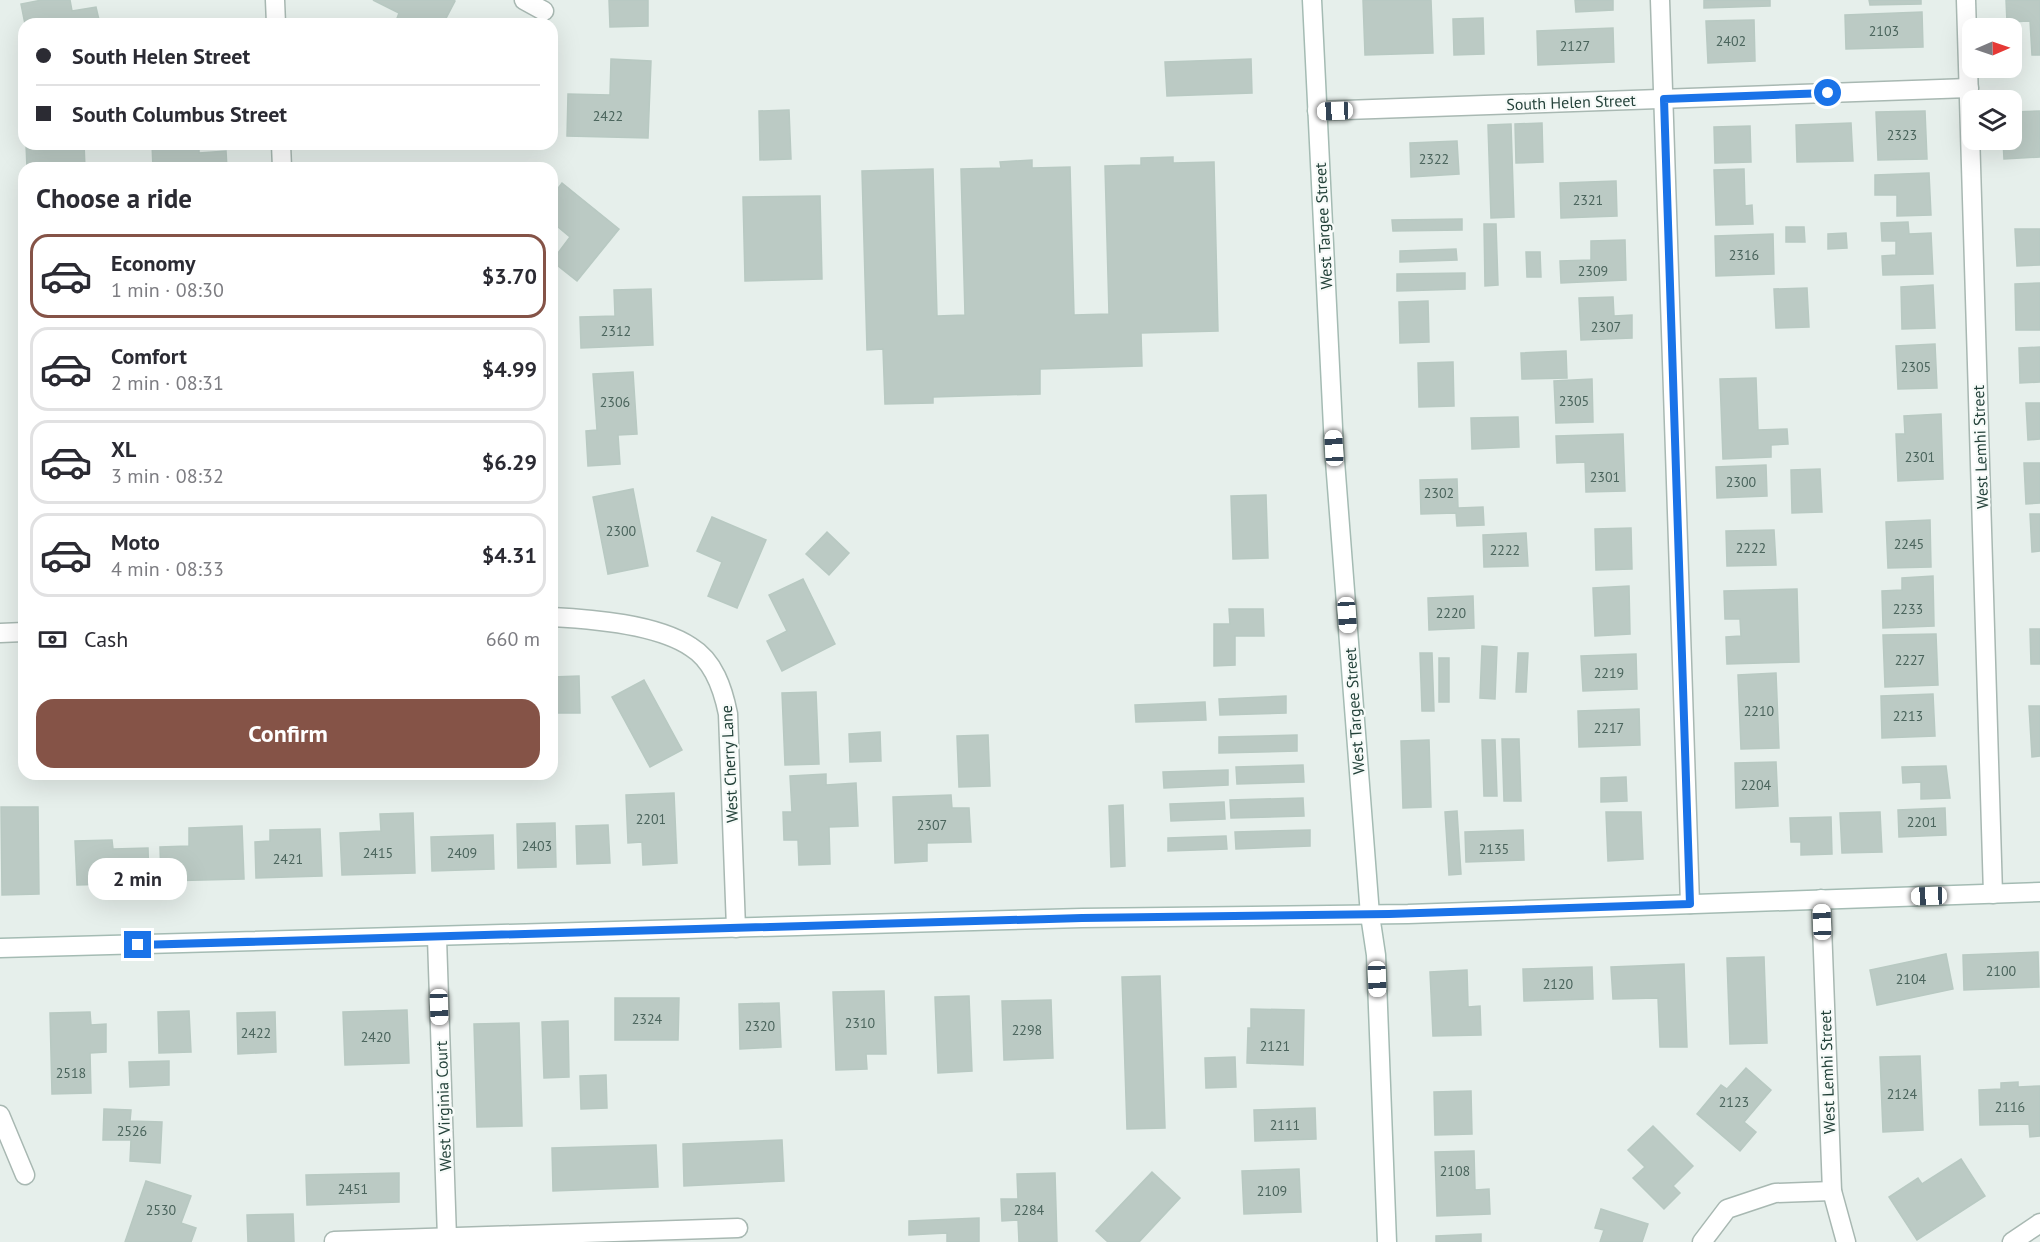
<!DOCTYPE html>
<meta charset="utf-8">
<style>
:root{--surface:#fff;--page:#f7f7f7;--text:#2b2b33;--muted:#7c7c81;--line:#e1e1e2;--accent:#855347}
body{margin:0;font-family:"PT Sans",sans-serif;background:var(--page);color:var(--text);height:100vh;display:flex;flex-direction:column;font-size:22px;white-space:nowrap}
*{box-sizing:border-box;margin:0}
p{font-size:20px;color:var(--muted)}
.icon{flex:none;width:33px;height:33px;fill:none;stroke:currentColor;stroke-width:2;stroke-linecap:round;stroke-linejoin:round}
.map{position:relative;flex:1;overflow:hidden}
.panel{position:absolute;left:18px;top:162px;width:540px;height:618px;display:flex;flex-direction:column;background:var(--surface);border-radius:18px;box-shadow:0 6px 24px #0002}
.panel>*{flex:none}
.banner{position:absolute;left:18px;top:18px;width:540px;height:132px;border-radius:18px;box-shadow:0 6px 24px #0002;display:grid;align-content:center;height:132px;padding:0 18px;background:var(--surface)}
.needle{width:39px;rotate:88deg}
.buttons{position:absolute;left:1962px;top:18px;display:grid;gap:12px}
.buttons a{display:grid;place-items:center;width:60px;height:60px;border-radius:12px;background:var(--surface);box-shadow:0 6px 24px #0002;font-size:30px}
.end{position:absolute;width:27px;height:27px;margin:-14px;border:8px solid #1a73e8;background:#fff;box-shadow:0 0 0 3px #fff}
.from{border-radius:50%}
.bubble{position:absolute;height:42px;border-radius:18px;background:var(--surface);box-shadow:0 6px 24px #0002;font-size:20px;font-weight:700;line-height:42px;text-align:center}
.car{position:absolute;width:18px;height:36px;margin:-18px -9px;border-radius:8px;box-shadow:0 0 4px 2px #0007;background:linear-gradient(#fff 24%,#345 0 40%,#fff 0 76%,#345 0 86%,#fff 0)}
.banner b{display:flex;align-items:center;gap:21px;height:57px;font-size:22px}
.banner b+b{border-top:2px solid var(--line)}
.banner i{width:15px;height:15px;background:var(--text)}
ul{padding:0;list-style:none}
li{display:flex;align-items:center;gap:18px;height:84px;margin:0 12px 9px;padding:0 6px;border:3px solid var(--line);border-radius:18px}
li div{flex:1}
li b{display:block;font-size:22px}
li em{font-style:normal;font-weight:700}
li.selected{border-color:var(--accent)}
li>.icon{width:54px;height:54px;stroke-width:1.5}
h2{padding:0 18px;font-size:27px;line-height:72px}
.pay{display:flex;align-items:center;gap:15px;height:66px;padding:0 18px;font-size:22px}
.pay p{margin-inline-start:auto}
.cta{display:flex;gap:12px;margin-top:auto;padding:12px 18px}
.cta a{flex:1;height:69px;border-radius:18px;background:var(--accent);color:#fff;font-size:24px;font-weight:700;line-height:69px;text-align:center}
.map>svg:first-child{display:block}
.building{fill:#bbcac4;stroke:#b8c9c2;stroke-width:1.5}
.lines{fill:none;stroke-linecap:round;stroke-linejoin:round}
.street-casing{stroke:#a8b8b2;stroke-width:21}
.secondary-casing{stroke:#a4bbb3;stroke-width:21}
.street{stroke:#fff;stroke-width:18}
.secondary{stroke:#fff;stroke-width:18}
.route{stroke:#1a73e8;stroke-width:8}
.labels{text-anchor:middle;stroke-width:4.5;stroke-linejoin:round;paint-order:stroke}
.number-label{font-size:14px;fill:#4a645c}
.street-label{font-size:16px;fill:#24423a;stroke:#f7fbf9}
</style>
<div class="map">
<svg width="2040" height="1242" viewBox="0 0 2040 1242">
<rect width="100%" height="100%" fill="#e6efeb"/>
<!-- building -->
<g class="building">
<path d="M42,0H70L72,11L96,7L100,24H25L21,4Z"/>
<path d="M373,0H453L455,1L443,24H402L396,21L399,13Z"/>
<path d="M609,0H648V26L610,27Z"/>
<path d="M1363,0H1431L1433,53L1365,55Z"/>
<path d="M1575,0H1613V10L1576,12Z"/>
<path d="M1704,0H1770V6L1704,8Z"/>
<path d="M1869,0H1921V4L1870,5Z"/>
<path d="M2006,0H2040V55H2032L2030,21L2007,22Z"/>
<path d="M1922,12L1923,47L1846,49L1845,15Z"/>
<path d="M1483,18L1484,54L1454,55L1453,19Z"/>
<path d="M1754,20L1755,61L1708,63L1706,21Z"/>
<path d="M1613,28L1614,62L1538,65L1537,31Z"/>
<path d="M611,59L651,61L648,138L567,136L568,94L610,95Z"/>
<path d="M1251,59L1252,93L1167,96L1165,62Z"/>
<path d="M789,110L791,159L760,160L759,111Z"/>
<path d="M1925,111L1927,159L1878,160L1876,112Z"/>
<path d="M2040,111V157L2004,159L2003,140H2012V112Z"/>
<path d="M1542,123L1543,162L1516,163L1515,124Z"/>
<path d="M1851,123L1853,161L1797,162L1796,125Z"/>
<path d="M1511,124L1514,217L1491,218L1488,125Z"/>
<path d="M1750,126L1751,162L1715,163L1714,127Z"/>
<path d="M1457,141L1459,174L1411,177L1410,143Z"/>
<path d="M26,144H84L85,168H27Z"/>
<path d="M152,144H199V153L226,151L227,168H153Z"/>
<path d="M1173,157V163L1214,162L1218,331L1141,333L1142,366L1040,369V394L933,397V403L885,404L883,349L867,350L862,171L933,169L937,316L965,315L961,169L1001,168L1000,162L1032,160V168L1070,167L1074,315L1109,314L1105,166L1141,165V158Z"/>
<path d="M1744,169L1745,206L1752,205L1753,224L1716,225L1714,170Z"/>
<path d="M1929,173L1931,215L1897,216V195H1875V175Z"/>
<path d="M1616,181L1617,216L1561,218L1560,183Z"/>
<path d="M562,183L619,229L577,281L552,261L570,237L552,222V196Z"/>
<path d="M820,196L822,279L745,281L743,197Z"/>
<path d="M1462,219V230L1393,231L1392,220Z"/>
<path d="M1908,222L1909,234L1931,233L1933,274L1883,275L1882,256L1896,255V241H1882L1881,223Z"/>
<path d="M1484,224H1496L1498,285L1485,286Z"/>
<path d="M1786,227H1804L1805,242H1786Z"/>
<path d="M2015,229H2040V265L2017,266Z"/>
<path d="M1846,233L1847,248L1828,249V234Z"/>
<path d="M1773,234L1774,274L1716,276L1715,236Z"/>
<path d="M1625,240L1626,280L1561,283L1560,261L1591,260V241Z"/>
<path d="M1456,249L1457,260L1400,262V251Z"/>
<path d="M1526,252H1540L1541,277H1527Z"/>
<path d="M1465,273V289L1397,291V274Z"/>
<path d="M2040,283V330H2016L2015,284Z"/>
<path d="M1933,285L1935,328L1902,329L1901,287Z"/>
<path d="M1807,288L1809,327L1776,328L1774,289Z"/>
<path d="M651,289L653,345L581,348L580,317L615,316L614,290Z"/>
<path d="M1613,297L1614,316L1632,315V338L1581,340L1579,298Z"/>
<path d="M1428,301L1429,342L1400,343L1399,302Z"/>
<path d="M1935,344L1937,388L1898,389L1896,346Z"/>
<path d="M2040,347V382L2020,383L2019,348Z"/>
<path d="M1566,351L1567,378L1522,379L1521,353Z"/>
<path d="M1453,362L1454,406L1419,407L1418,363Z"/>
<path d="M633,372L637,434L618,435L620,464L588,466L586,431L597,430L593,374Z"/>
<path d="M1756,378L1758,430L1787,429L1788,444L1771,445V457L1723,459L1720,379Z"/>
<path d="M1592,379L1593,422L1556,423L1554,381Z"/>
<path d="M2026,403H2040V439L2028,440Z"/>
<path d="M1941,414L1943,479L1898,481L1896,434H1905L1904,416Z"/>
<path d="M1518,417L1519,447L1472,449L1471,418Z"/>
<path d="M1623,434L1625,491L1586,492L1585,462L1557,463L1556,436Z"/>
<path d="M2024,463H2040V503L2026,504Z"/>
<path d="M1766,465L1767,496L1717,498L1716,467Z"/>
<path d="M1820,469L1822,512L1792,513L1791,470Z"/>
<path d="M1457,479L1458,508L1483,507L1484,525L1457,526L1456,513L1421,514L1420,480Z"/>
<path d="M633,489L648,566L608,574L593,497Z"/>
<path d="M1266,495L1268,558L1233,559L1231,496Z"/>
<path d="M2030,514H2040V551L2032,552Z"/>
<path d="M712,517L766,540L737,608L708,596L722,562L697,551Z"/>
<path d="M1930,520L1931,567L1888,568L1886,522Z"/>
<path d="M1631,528L1632,569L1596,570L1595,529Z"/>
<path d="M1774,530L1776,565L1727,566L1726,531Z"/>
<path d="M827,532L849,553L829,575L806,554Z"/>
<path d="M1526,533L1528,566L1484,567L1483,535Z"/>
<path d="M1933,576L1934,626L1883,628L1882,591L1902,590V578Z"/>
<path d="M803,579L835,644L782,671L767,641L787,631L769,595Z"/>
<path d="M1629,586L1630,634L1595,636L1593,588Z"/>
<path d="M1797,589L1799,662L1727,664L1726,637L1741,636L1740,619H1725L1724,591Z"/>
<path d="M1473,596L1474,628L1429,630L1428,598Z"/>
<path d="M1229,609H1263L1264,636H1235V665L1214,666V624H1230Z"/>
<path d="M2030,629H2040V664H2031Z"/>
<path d="M1936,634L1938,685L1885,687L1883,635Z"/>
<path d="M1482,646L1497,647L1495,699L1480,698Z"/>
<path d="M1420,653H1432L1434,711H1422Z"/>
<path d="M1518,653H1528L1526,692H1516Z"/>
<path d="M1636,654L1637,689L1583,691L1581,656Z"/>
<rect x="1439" y="658" width="10" height="44"/>
<path d="M1776,673L1779,748L1741,749L1738,675Z"/>
<path d="M579,676L580,713H556V729H552V677Z"/>
<path d="M644,680L682,750L650,767L612,697Z"/>
<path d="M816,692L819,764L785,765L782,693Z"/>
<path d="M1933,694L1935,736L1882,738L1881,696Z"/>
<path d="M1286,696V713L1220,715L1219,699Z"/>
<path d="M1205,702L1206,720L1136,722L1135,705Z"/>
<path d="M2029,706H2040V756L2032,757Z"/>
<path d="M1639,709L1640,745L1579,747L1578,711Z"/>
<path d="M880,732L881,761L850,762L849,734Z"/>
<path d="M988,735L990,786L959,787L957,736Z"/>
<path d="M1297,735V751L1219,753V737Z"/>
<path d="M1502,739H1519L1521,801H1504Z"/>
<path d="M1429,740L1431,807L1403,808L1401,741Z"/>
<path d="M1482,740H1495L1497,796H1484Z"/>
<path d="M1776,762L1778,806L1736,808L1735,763Z"/>
<path d="M1303,765L1304,782L1237,784L1236,767Z"/>
<path d="M1946,766L1950,798L1921,799V782L1903,783L1902,767Z"/>
<path d="M1228,770V785L1164,788L1163,772Z"/>
<path d="M826,774V785L856,783L858,826L829,827L830,864L799,865L798,840H784L783,812H792L790,776Z"/>
<path d="M1626,777L1627,801L1601,802V778Z"/>
<path d="M674,793L677,863L643,865L642,842L628,843L626,795Z"/>
<path d="M951,795L952,808H969L971,842L927,843V861L895,863L893,797Z"/>
<path d="M1303,798L1304,816L1231,818L1230,800Z"/>
<path d="M1224,802L1225,819L1171,821L1170,804Z"/>
<path d="M1123,805L1125,866L1111,867L1109,806Z"/>
<path d="M1,807H38L39,894L2,895Z"/>
<path d="M1945,808L1946,835L1899,837L1898,810Z"/>
<path d="M1457,811L1461,874L1449,875L1445,812Z"/>
<path d="M1606,812H1641L1643,859L1608,861Z"/>
<path d="M1880,812L1882,852L1842,853L1840,813Z"/>
<path d="M413,813L415,873L342,875L340,833L381,831L380,814Z"/>
<path d="M1831,817L1832,854L1801,855V842H1791L1790,818Z"/>
<path d="M555,823L556,867L518,868L517,824Z"/>
<path d="M608,825L610,863L577,864L576,826Z"/>
<path d="M242,826L244,879L161,881L160,847L189,846V828Z"/>
<path d="M320,829L322,876L256,878L255,842L270,841V830Z"/>
<path d="M1310,830V846L1236,849L1235,832Z"/>
<path d="M1523,830L1524,860L1466,862L1465,832Z"/>
<path d="M493,835L494,869L432,871L431,837Z"/>
<path d="M1226,836L1227,849L1168,851V838Z"/>
<path d="M112,840L113,849L148,848L149,883L77,885L75,841Z"/>
<path d="M2038,952L2039,987L1964,990L1963,955Z"/>
<path d="M1946,954L1953,989L1877,1005L1870,970Z"/>
<path d="M1764,957L1767,1043L1730,1044L1727,958Z"/>
<path d="M1684,964L1687,1047H1660L1658,998L1613,999L1611,967Z"/>
<path d="M1592,967L1593,999L1524,1001L1523,969Z"/>
<path d="M1467,970L1468,1007L1480,1006L1481,1035L1433,1036L1430,972Z"/>
<path d="M1160,976L1165,1128L1127,1129L1122,977Z"/>
<path d="M884,991L886,1054H866L867,1069L836,1070L833,992Z"/>
<path d="M969,996L972,1071L938,1073L935,997Z"/>
<path d="M615,998H679L678,1040H615Z"/>
<path d="M1051,1000L1053,1058L1004,1060L1002,1001Z"/>
<path d="M779,1003L781,1047L740,1049L739,1004Z"/>
<path d="M1251,1009L1304,1010L1303,1065L1247,1063L1248,1028H1251Z"/>
<path d="M407,1010L409,1063L345,1065L343,1012Z"/>
<path d="M189,1011L191,1052L159,1053L158,1012Z"/>
<path d="M90,1012L91,1025L106,1024V1052L90,1053L91,1093L52,1094L50,1013Z"/>
<path d="M275,1012L276,1052L238,1054L237,1013Z"/>
<path d="M568,1021L569,1077L544,1078L542,1022Z"/>
<path d="M519,1023L522,1126L477,1127L474,1024Z"/>
<path d="M1920,1056L1923,1130L1883,1132L1880,1057Z"/>
<path d="M1235,1057L1236,1087L1206,1088L1205,1058Z"/>
<path d="M169,1061V1085L130,1087L129,1062Z"/>
<path d="M1746,1068L1771,1090L1744,1122L1756,1132L1740,1151L1697,1114L1721,1085L1727,1089Z"/>
<path d="M606,1075L607,1108L581,1109L580,1076Z"/>
<path d="M2018,1082V1087L2040,1086V1136L2030,1137L2029,1124L1980,1125L1979,1090L2001,1089V1083Z"/>
<path d="M1471,1091L1472,1134L1435,1135L1434,1092Z"/>
<path d="M1315,1108L1316,1139L1255,1141L1254,1110Z"/>
<path d="M104,1109L131,1110L130,1121L162,1122L160,1163L130,1161L131,1140H103Z"/>
<path d="M1653,1126L1693,1166L1673,1186L1680,1193L1664,1209L1633,1178L1645,1167L1628,1150Z"/>
<path d="M782,1140L784,1181L684,1186L683,1144Z"/>
<path d="M656,1145L658,1187L553,1191L552,1148Z"/>
<path d="M1474,1151L1475,1190L1489,1189L1490,1214L1437,1216L1435,1152Z"/>
<path d="M1961,1159L1985,1196L1917,1240L1889,1197L1918,1178L1922,1184Z"/>
<path d="M1299,1169L1301,1212L1244,1214L1242,1171Z"/>
<path d="M1152,1172L1180,1198L1139,1242H1108L1096,1231Z"/>
<path d="M399,1173V1202L307,1205L306,1175Z"/>
<path d="M1055,1173L1057,1242H1019L1018,1220L1002,1221L1001,1199H1018L1017,1174Z"/>
<path d="M146,1181L191,1196L181,1223L196,1228L191,1242H125Z"/>
<path d="M1601,1209L1648,1224L1642,1242H1600L1604,1230L1595,1228Z"/>
<path d="M293,1214L294,1242H248L247,1215Z"/>
<path d="M979,1218V1242H947V1233L909,1235V1221Z"/>
<path d="M1481,1234V1242H1436V1236Z"/>
</g>
<g class="lines">
<!-- street casing -->
<g class="street-casing">
<g id="street">
<path d="M275,0L276,24"/>
<path d="M524,0L544,11"/>
<path d="M1660,0L1690,904"/>
<path d="M1966,0L1993,894"/>
<path d="M1317,111L1969,88"/>
<path d="M281,144L282,168"/>
<path d="M552,617C592,619 657,624 691,647C714,661 723,689 728,714L736,928"/>
<path d="M0,633L24,632"/>
<path d="M1821,899L1832,1191L1846,1242"/>
<path d="M437,938L447,1238"/>
<path d="M0,1115L25,1175"/>
<path d="M334,1241L738,1228"/>
<path d="M1702,1242L1727,1209L1775,1193L1832,1191"/>
<path d="M2012,1242L2040,1223"/>
</g>
</g>
<!-- secondary casing -->
<g class="secondary-casing">
<g id="secondary">
<path d="M1312,0L1334,448L1370,915L1376,955L1387,1242"/>
<path d="M0,948L1082,918L1408,914L2040,892"/>
</g>
</g>
<!-- street -->
<use href="#street" class="street"/>
<!-- secondary -->
<use href="#secondary" class="secondary"/>
</g>
<g class="lines">
<!-- route -->
<path class="route" d="M138,945L1082,918L1389,914L1690,904L1664,99L1828,93"/>
</g>
<g class="labels">
<!-- number labels -->
<g class="number-label">
<text x="1884" y="36">2103</text>
<text x="1731" y="46">2402</text>
<text x="1575" y="51">2127</text>
<text x="608" y="121">2422</text>
<text x="1902" y="140">2323</text>
<text x="1434" y="164">2322</text>
<text x="1588" y="205">2321</text>
<text x="1744" y="260">2316</text>
<text x="1593" y="276">2309</text>
<text x="1606" y="332">2307</text>
<text x="616" y="336">2312</text>
<text x="1916" y="372">2305</text>
<text x="1574" y="406">2305</text>
<text x="615" y="407">2306</text>
<text x="1920" y="462">2301</text>
<text x="1605" y="482">2301</text>
<text x="1741" y="487">2300</text>
<text x="1439" y="498">2302</text>
<text x="621" y="536">2300</text>
<text x="1909" y="549">2245</text>
<text x="1751" y="553">2222</text>
<text x="1505" y="555">2222</text>
<text x="1908" y="614">2233</text>
<text x="1451" y="618">2220</text>
<text x="1910" y="665">2227</text>
<text x="1609" y="678">2219</text>
<text x="1759" y="716">2210</text>
<text x="1908" y="721">2213</text>
<text x="1609" y="733">2217</text>
<text x="1756" y="790">2204</text>
<text x="651" y="824">2201</text>
<text x="1922" y="827">2201</text>
<text x="932" y="830">2307</text>
<text x="537" y="851">2403</text>
<text x="1494" y="854">2135</text>
<text x="378" y="858">2415</text>
<text x="462" y="858">2409</text>
<text x="288" y="864">2421</text>
<text x="2001" y="976">2100</text>
<text x="1911" y="984">2104</text>
<text x="1558" y="989">2120</text>
<text x="647" y="1024">2324</text>
<text x="860" y="1028">2310</text>
<text x="760" y="1031">2320</text>
<text x="1027" y="1035">2298</text>
<text x="256" y="1038">2422</text>
<text x="376" y="1042">2420</text>
<text x="1275" y="1051">2121</text>
<text x="71" y="1078">2518</text>
<text x="1902" y="1099">2124</text>
<text x="1734" y="1107">2123</text>
<text x="2010" y="1112">2116</text>
<text x="1285" y="1130">2111</text>
<text x="132" y="1136">2526</text>
<text x="1455" y="1176">2108</text>
<text x="353" y="1194">2451</text>
<text x="1272" y="1196">2109</text>
<text x="161" y="1215">2530</text>
<text x="1029" y="1215">2284</text>
</g>
<!-- street labels -->
<g class="street-label">
<text transform="translate(1571 102) rotate(-2)" y="6">South Helen Street</text>
<text transform="translate(1323 226) rotate(-93)" y="6">West Targee Street</text>
<text transform="translate(1980 447) rotate(-92)" y="6">West Lemhi Street</text>
<text transform="translate(1354 711) rotate(-94)" y="6">West Targee Street</text>
<text transform="translate(729 764) rotate(-93)" y="6">West Cherry Lane</text>
<text transform="translate(1827 1072) rotate(-92)" y="6">West Lemhi Street</text>
<text transform="translate(443 1106) rotate(-92)" y="6">West Virginia Court</text>
</g>
</g>
</svg>
<div class="buttons">
<a><svg class="needle" viewBox="-14 -14 28 28"><path d="M0-13l5 13h-10z" fill="#e53935"/><path d="M0 13l5-13h-10z" fill="#7c7c81"/></svg></a>
<a><svg class="icon" aria-label="layers" viewBox="0 0 24 24"><path d="M12 4l9 5-9 5-9-5zM3 14l9 5 9-5"/></svg></a>
</div>
<i class="end from" style="left:1828px;top:93px"></i>
<i class="end" style="left:138px;top:945px"></i>
<div class="bubble" style="left:88px;top:858px;width:99px">2 min</div>
<i class="car" style="left:1335px;top:111px;rotate:268deg"></i>
<i class="car" style="left:1334px;top:448px;rotate:357deg"></i>
<i class="car" style="left:1347px;top:615px;rotate:176deg"></i>
<i class="car" style="left:1929px;top:896px;rotate:268deg"></i>
<i class="car" style="left:1822px;top:922px;rotate:358deg"></i>
<i class="car" style="left:1377px;top:979px;rotate:178deg"></i>
<i class="car" style="left:439px;top:1007px;rotate:178deg"></i>
<div class="banner">
<b><i class="from"></i>South Helen Street</b>
<b><i></i>South Columbus Street</b>
</div>
<section class="panel">
<h2>Choose a ride</h2>
<ul>
<li class="selected"><svg class="icon" aria-label="car" viewBox="0 0 24 24"><path d="M5 17H2v-5l4-1 3-4h7l3 4 3 1v5h-3M9 17h6M6 11h13"/><circle cx="7" cy="17" r="2"/><circle cx="17" cy="17" r="2"/></svg><div><b>Economy</b><p>1 min · 08:30</p></div><em>$3.70</em></li>
<li><svg class="icon" aria-label="car" viewBox="0 0 24 24"><path d="M5 17H2v-5l4-1 3-4h7l3 4 3 1v5h-3M9 17h6M6 11h13"/><circle cx="7" cy="17" r="2"/><circle cx="17" cy="17" r="2"/></svg><div><b>Comfort</b><p>2 min · 08:31</p></div><em>$4.99</em></li>
<li><svg class="icon" aria-label="car" viewBox="0 0 24 24"><path d="M5 17H2v-5l4-1 3-4h7l3 4 3 1v5h-3M9 17h6M6 11h13"/><circle cx="7" cy="17" r="2"/><circle cx="17" cy="17" r="2"/></svg><div><b>XL</b><p>3 min · 08:32</p></div><em>$6.29</em></li>
<li><svg class="icon" aria-label="car" viewBox="0 0 24 24"><path d="M5 17H2v-5l4-1 3-4h7l3 4 3 1v5h-3M9 17h6M6 11h13"/><circle cx="7" cy="17" r="2"/><circle cx="17" cy="17" r="2"/></svg><div><b>Moto</b><p>4 min · 08:33</p></div><em>$4.31</em></li>
</ul>
<div class="pay"><svg class="icon" aria-label="cash" viewBox="0 0 24 24"><path d="M3 7h18v10H3z"/><circle cx="12" cy="12" r="2"/></svg>Cash<p>660 m</p></div>
<div class="cta"><a>Confirm</a></div>
</section>
</div>
